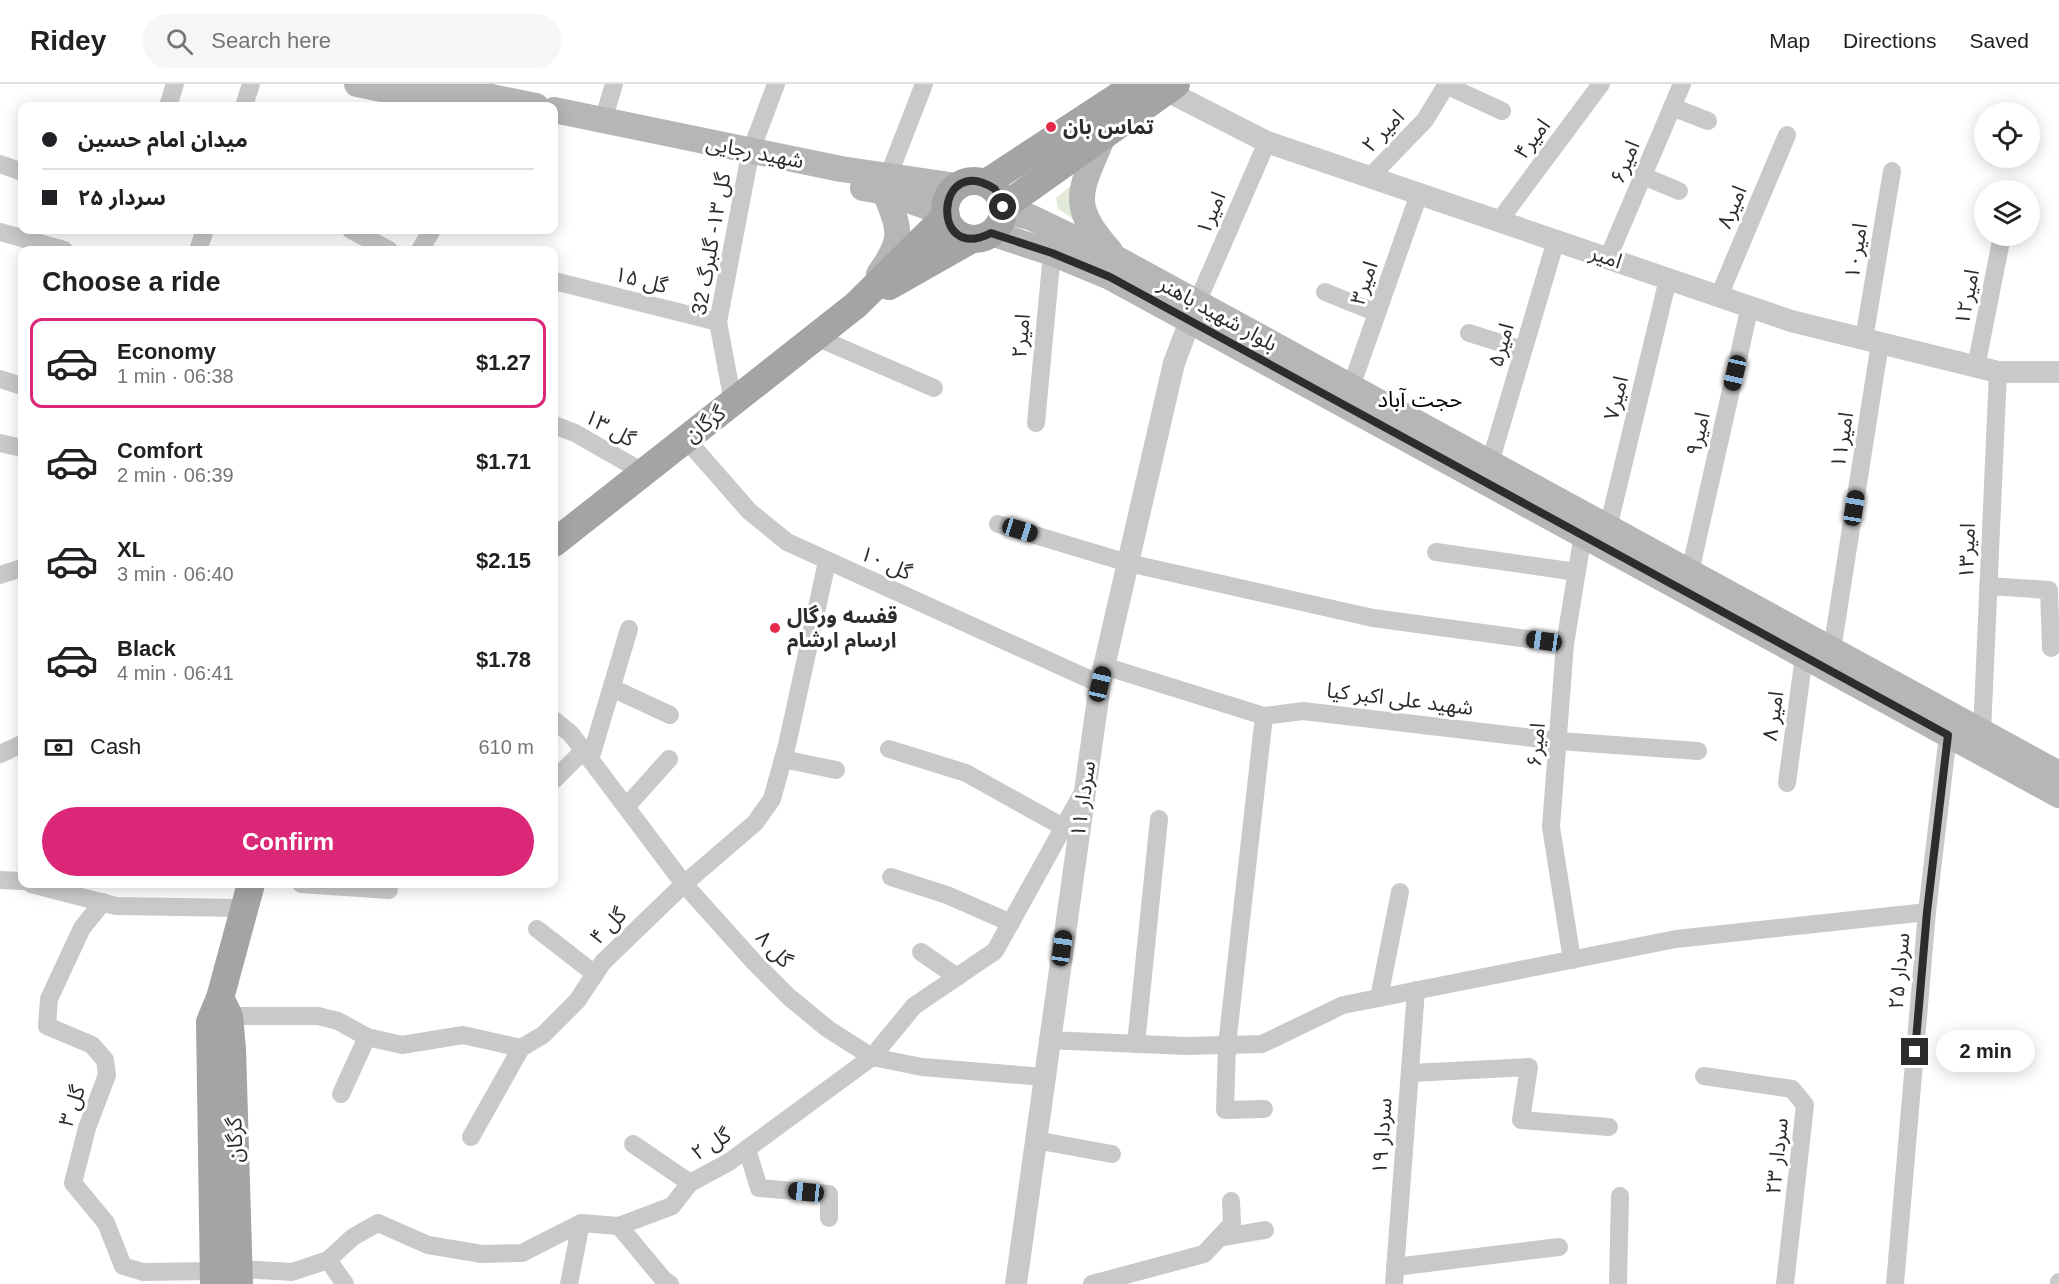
<!DOCTYPE html>
<meta charset="utf-8">
<style>
:root{--surface:#fff;--page:#f6f6f6;--text:#202124;--muted:#757577;--line:#e0e0e0;--accent:#db2777}
body{margin:0;font-family:Helvetica,"Noto Sans Arabic",sans-serif;background:var(--page);color:var(--text);height:100vh;display:flex;flex-direction:column;font-size:22px;white-space:nowrap}
*{box-sizing:border-box;margin:0}
p{font-size:20px;color:var(--muted)}
.icon{flex:none;width:33px;height:33px;fill:none;stroke:currentColor;stroke-width:2;stroke-linecap:round;stroke-linejoin:round}
.map{position:relative;flex:1;overflow:hidden}
.drawer{position:absolute;left:18px;top:162px;width:540px;height:642px;display:flex;flex-direction:column;background:var(--surface);border-radius:12px;box-shadow:0 3px 15px #0003}
.drawer>*{flex:none}
.guide{position:absolute;left:18px;top:18px;width:540px;height:132px;border-radius:12px;box-shadow:0 3px 15px #0003;display:grid;align-content:center;height:132px;padding:0 24px;background:var(--surface)}
.buttons{position:absolute;left:1974px;top:18px;display:grid;gap:12px}
.buttons a{display:grid;place-items:center;width:66px;height:66px;border-radius:50%;background:var(--surface);box-shadow:0 3px 15px #0003;font-size:30px}
.end{position:absolute;width:27px;height:27px;margin:-14px;border:8px solid #2c2c2c;background:#fff;box-shadow:0 0 0 3px #fff}
.from{border-radius:50%}
.bubble{position:absolute;height:42px;border-radius:21px;background:var(--surface);box-shadow:0 3px 15px #0003;font-size:20px;font-weight:600;line-height:42px;text-align:center}
.car{position:absolute;width:18px;height:36px;margin:-18px -9px;border-radius:8px;box-shadow:0 0 4px 2px #0007;background:linear-gradient(#222 24%,#8ab4d8 0 40%,#222 0 76%,#8ab4d8 0 86%,#222 0)}
.guide b{display:flex;align-items:center;gap:21px;height:57px;font-size:22px}
.guide b+b{border-top:2px solid var(--line)}
.guide i{width:15px;height:15px;background:var(--text)}
ul{padding:0;list-style:none}
li{display:flex;align-items:center;gap:18px;height:90px;margin:0 12px 9px;padding:0 12px;border:3px solid transparent;border-radius:12px}
li div{flex:1}
li b{display:block;font-size:22px}
li em{font-style:normal;font-weight:600}
li.selected{border-color:var(--accent)}
li>.icon{width:54px;height:54px;stroke-width:1.5}
h2{padding:0 24px;font-size:27px;line-height:72px}
.pay{display:flex;align-items:center;gap:15px;height:66px;padding:0 24px;font-size:22px}
.pay p{margin-inline-start:auto}
.action{display:flex;gap:12px;margin-top:auto;padding:12px 24px}
.action a{flex:1;height:69px;border-radius:36px;background:var(--accent);color:#fff;font-size:24px;font-weight:600;line-height:69px;text-align:center}
header{display:flex;align-items:center;gap:36px;box-sizing:border-box;height:84px;padding:0 30px;background:var(--surface);border-bottom:2px solid var(--line)}
header strong{font-size:28px}
nav{display:flex;gap:33px;margin-inline-start:auto;font-size:21px}
.search{width:420px;height:54px;background:var(--page);display:flex;align-items:center;gap:15px;box-sizing:border-box;padding:0 21px;border-radius:33px;color:var(--muted);font-size:22px}
.map>svg:first-child{display:block}
.green{fill:#e4ead9}
.lines{fill:none;stroke-linecap:round;stroke-linejoin:round}
.minor{stroke:#c9c9c9;stroke-width:18}
.tertiary{stroke:#c9c9c9;stroke-width:22}
.secondary{stroke:#b6b6b6;stroke-width:26}
.primary{stroke:#a4a4a4;stroke-width:28}
.route{stroke:#2c2c2c;stroke-width:8}
.poi-dot{fill:#e72a4a;stroke:#fff;stroke-width:2}
.labels{text-anchor:middle;stroke-width:6;stroke-linejoin:round;paint-order:stroke}
.poi-label{font-size:21px;font-weight:bold;fill:#2c2c2c;stroke:#fff;text-anchor:start}
.street-label{font-size:21px;fill:#2c2c2c;stroke:#fff}
.neighbourhood-label{font-size:22px;fill:#000;stroke:#fff}
</style>
<header>
<strong>Ridey</strong>
<div class="search"><svg class="icon" aria-label="search" viewBox="0 0 24 24"><circle cx="10" cy="10" r="6"/><path d="M15 15l6 6"/></svg>Search here</div>
<nav><a>Map</a><a>Directions</a><a>Saved</a></nav>
</header>
<div class="map">
<svg width="2059" height="1200" viewBox="0 0 2059 1200">
<rect width="100%" height="100%" fill="#fff"/>
<!-- green -->
<path class="green" d="M1073,100L1078,138L1058,125L1056,114Z"/>
<g class="lines">
<!-- minor -->
<g class="minor">
<path d="M1446,1L1502,27"/>
<path d="M168,22L175,0"/>
<path d="M244,22L251,0"/>
<path d="M1672,23L1708,37"/>
<path d="M603,37L614,0"/>
<path d="M751,67L776,0"/>
<path d="M0,80L22,88"/>
<path d="M1643,92L1679,107"/>
<path d="M888,93L924,0"/>
<path d="M1370,93L1425,36L1447,0"/>
<path d="M1499,137L1601,0"/>
<path d="M351,146L389,166"/>
<path d="M0,148L64,166"/>
<path d="M198,166L205,146"/>
<path d="M420,166L432,146"/>
<path d="M1608,174L1682,0"/>
<path d="M554,197L718,238"/>
<path d="M1325,208L1377,229"/>
<path d="M1719,212L1787,51"/>
<path d="M1197,219L1267,58"/>
<path d="M1469,249L1523,266"/>
<path d="M816,253L934,304"/>
<path d="M1864,255L1892,87"/>
<path d="M1976,283L2002,152"/>
<path d="M0,295L22,302"/>
<path d="M1351,303L1419,110"/>
<path d="M733,318L718,238L748,81"/>
<path d="M1036,339L1052,169"/>
<path d="M554,341L575,349L643,388"/>
<path d="M686,355L749,427L787,458L1100,600"/>
<path d="M0,359L22,364"/>
<path d="M1490,379L1556,156"/>
<path d="M998,440L1128,479L1373,534L1565,560"/>
<path d="M1608,444L1668,195"/>
<path d="M1436,468L1577,488"/>
<path d="M1690,488L1750,222"/>
<path d="M0,491L22,484"/>
<path d="M1988,502L2049,506L2051,564"/>
<path d="M1832,566L1880,259"/>
<path d="M1104,582L1264,632L1303,627L1559,657L1698,667"/>
<path d="M612,604L670,631"/>
<path d="M554,636L571,650L684,800L754,878L789,913L828,945L872,973L922,983L1044,993"/>
<path d="M1982,648L1998,288"/>
<path d="M889,665L966,689L1063,743"/>
<path d="M0,670L22,660"/>
<path d="M783,675L836,686"/>
<path d="M590,676L629,545"/>
<path d="M554,696L583,667"/>
<path d="M1787,699L1804,572"/>
<path d="M626,723L669,675"/>
<path d="M891,793L947,811L1011,839"/>
<path d="M0,796L22,797"/>
<path d="M31,800L116,822L243,824"/>
<path d="M301,800L389,806"/>
<path d="M103,818L82,844L49,915L47,942L92,961L105,976L107,991L87,1044L73,1099L106,1139L123,1182L143,1188L214,1187"/>
<path d="M537,845L595,890"/>
<path d="M921,868L957,893"/>
<path d="M1572,876L1551,743L1565,560L1583,450"/>
<path d="M1379,914L1400,808"/>
<path d="M229,932H318L338,937L367,953L402,961L463,951L521,964L543,951L577,917L603,878L684,800L755,739L772,715L787,661L827,478"/>
<path d="M1048,956L1187,962L1262,960L1343,921L1676,855L1927,828"/>
<path d="M1136,960L1159,735"/>
<path d="M1410,989L1529,983L1521,1036L1609,1043"/>
<path d="M1704,992L1792,1005L1805,1021L1785,1200"/>
<path d="M341,1010L367,953"/>
<path d="M1264,1025L1225,1026L1227,961L1264,632"/>
<path d="M471,1053L521,964"/>
<path d="M1035,1056L1112,1070"/>
<path d="M633,1060L690,1099"/>
<path d="M747,1065L759,1104L829,1110V1134"/>
<path d="M619,1142L663,1195L670,1200"/>
<path d="M1219,1154L1265,1146"/>
<path d="M328,1176L345,1200"/>
<path d="M1395,1183L1559,1163"/>
<path d="M239,1185L292,1188L328,1176L353,1153L378,1139L428,1161L482,1170L522,1169L581,1139L619,1142L672,1122L690,1099L729,1078L872,973L914,922L995,867L1083,708"/>
<path d="M569,1200L581,1139"/>
<path d="M1092,1200L1204,1170L1232,1140L1231,1117"/>
<path d="M1394,1200L1416,906"/>
<path d="M1618,1200L1620,1112"/>
<path d="M1895,1200L1927,828L1948,651"/>
<path d="M2059,1200V1198"/>
</g>
<!-- tertiary -->
<g class="tertiary">
<path d="M1167,7L1267,58L1791,237L1998,288H2059"/>
<path d="M1016,1200L1100,600L1174,279L1190,237"/>
</g>
<!-- secondary -->
<g class="secondary">
<path d="M357,0L445,18"/>
<path d="M427,0L536,22"/>
<path d="M554,26L841,85L957,102"/>
<path d="M1102,55C1080,107 1068,121 1110,167"/>
<path d="M863,104L885,108L945,129"/>
<path d="M1003,127L1030,133L1119,176L2059,690"/>
<path d="M991,149L1052,169L1110,193L2059,711"/>
<path d="M879,190C905,154 900,147 885,108"/>
</g>
<!-- primary -->
<g class="primary">
<circle cx="974" cy="126" r="29"/>
<path d="M986,99L1137,0"/>
<path d="M1003,123L1176,0"/>
<path d="M889,202L972,155"/>
<path d="M554,459L856,221L946,132"/>
<path d="M220,914L229,932L232,965L239,1200"/>
<path d="M214,1200L210,938L220,914L251,800"/>
</g>
</g>
<g class="lines">
<!-- route -->
<path class="route" d="M1003,123L995,105C935,66 929,181 991,149L1052,169L1110,193L1948,651L1927,828L1915,968"/>
</g>
<!-- markers -->
<g class="poi-dot">
<circle cx="1051" cy="43" r="6"/>
<circle cx="775" cy="544" r="6"/>
</g>
<g class="labels">
<!-- poi labels -->
<g class="poi-label">
<text x="1063" y="50">تماس بان</text>
<text x="787" y="539">قفسه ورگال<tspan x="787" dy="24">ارسام ارشام</tspan></text>
</g>
<!-- street labels -->
<g class="street-label">
<text transform="translate(1383 47) rotate(-46)" y="7">امیر ۲</text>
<text transform="translate(1532 55) rotate(-53)" y="7">امیر۴</text>
<text transform="translate(755 68) rotate(11)" y="7">شهید رجایی</text>
<text transform="translate(1625 78) rotate(-67)" y="7">امیر۶</text>
<text transform="translate(1732 123) rotate(-67)" y="7">امیر۸</text>
<text transform="translate(1211 129) rotate(-67)" y="7">امیر۱</text>
<text transform="translate(711 160) rotate(-80)" y="7">گل ۱۳- گلبرگ 32</text>
<text transform="translate(1856 167) rotate(-81)" y="7">امیر۱۰</text>
<text transform="translate(1606 173) rotate(19)" y="7">امیر</text>
<text transform="translate(641 196) rotate(14)" y="7">گل ۱۵</text>
<text transform="translate(1364 199) rotate(-71)" y="7">امیر۳</text>
<text transform="translate(1967 213) rotate(-79)" y="7">امیر۱۲</text>
<text transform="translate(1218 230) rotate(29)" y="7">بلوار شهید باهنر</text>
<text transform="translate(1021 252) rotate(-85)" y="7">امیر۲</text>
<text transform="translate(1501 261) rotate(-74)" y="7">امیر۵</text>
<text transform="translate(1616 314) rotate(-76)" y="7">امیر۷</text>
<text transform="translate(705 340) rotate(-38)" y="7">گرگان</text>
<text transform="translate(610 344) rotate(29)" y="7">گل ۱۳</text>
<text transform="translate(1698 350) rotate(-77)" y="7">امیر۹</text>
<text transform="translate(1842 356) rotate(-81)" y="7">امیر۱۱</text>
<text transform="translate(1967 467) rotate(-88)" y="7">امیر۱۳</text>
<text transform="translate(886 479) rotate(24)" y="7">گل ۱۰</text>
<text transform="translate(1400 615) rotate(7)" y="7">شهید علی اکبر کیا</text>
<text transform="translate(1773 632) rotate(-82)" y="7">امیر ۸</text>
<text transform="translate(1536 661) rotate(-85)" y="7">امیر۶</text>
<text transform="translate(1083 715) rotate(-82)" y="7">سردار ۱۱</text>
<text transform="translate(608 842) rotate(-45)" y="7">گل ۴</text>
<text transform="translate(774 865) rotate(46)" y="7">گل ۸</text>
<text transform="translate(1899 887) rotate(-85)" y="7">سردار ۲۵</text>
<text transform="translate(72 1022) rotate(-71)" y="7">گل ۳</text>
<text transform="translate(1382 1052) rotate(-86)" y="7">سردار ۱۹</text>
<text transform="translate(235 1056) rotate(-92)" y="7">گرگان</text>
<text transform="translate(711 1060) rotate(-32)" y="7">گل ۲</text>
<text transform="translate(1777 1072) rotate(-84)" y="7">سردار ۲۳</text>
</g>
<!-- neighbourhood labels -->
<g class="neighbourhood-label">
<text x="1420" y="323">حجت آباد</text>
</g>
</g>
</svg>
<div class="buttons">
<a><svg class="icon" aria-label="locate" viewBox="0 0 24 24"><circle cx="12" cy="12" r="6"/><path d="M12 2v4M12 18v4M2 12h4M18 12h4"/></svg></a>
<a><svg class="icon" aria-label="layers" viewBox="0 0 24 24"><path d="M12 4l9 5-9 5-9-5zM3 14l9 5 9-5"/></svg></a>
</div>
<i class="end from" style="left:1003px;top:123px"></i>
<i class="end" style="left:1915px;top:968px"></i>
<div class="bubble" style="left:1936px;top:946px;width:99px">2 min</div>
<i class="car" style="left:1735px;top:289px;rotate:193deg"></i>
<i class="car" style="left:1854px;top:424px;rotate:9deg"></i>
<i class="car" style="left:1020px;top:446px;rotate:107deg"></i>
<i class="car" style="left:1544px;top:557px;rotate:278deg"></i>
<i class="car" style="left:1100px;top:600px;rotate:13deg"></i>
<i class="car" style="left:1062px;top:864px;rotate:8deg"></i>
<i class="car" style="left:806px;top:1108px;rotate:276deg"></i>
<div class="guide">
<b><i class="from"></i>میدان امام حسین</b>
<b><i></i>سردار ۲۵</b>
</div>
<section class="drawer">
<h2>Choose a ride</h2>
<ul>
<li class="selected"><svg class="icon" aria-label="car" viewBox="0 0 24 24"><path d="M5 17H2v-5l4-1 3-4h7l3 4 3 1v5h-3M9 17h6M6 11h13"/><circle cx="7" cy="17" r="2"/><circle cx="17" cy="17" r="2"/></svg><div><b>Economy</b><p>1 min · 06:38</p></div><em>$1.27</em></li>
<li><svg class="icon" aria-label="car" viewBox="0 0 24 24"><path d="M5 17H2v-5l4-1 3-4h7l3 4 3 1v5h-3M9 17h6M6 11h13"/><circle cx="7" cy="17" r="2"/><circle cx="17" cy="17" r="2"/></svg><div><b>Comfort</b><p>2 min · 06:39</p></div><em>$1.71</em></li>
<li><svg class="icon" aria-label="car" viewBox="0 0 24 24"><path d="M5 17H2v-5l4-1 3-4h7l3 4 3 1v5h-3M9 17h6M6 11h13"/><circle cx="7" cy="17" r="2"/><circle cx="17" cy="17" r="2"/></svg><div><b>XL</b><p>3 min · 06:40</p></div><em>$2.15</em></li>
<li><svg class="icon" aria-label="car" viewBox="0 0 24 24"><path d="M5 17H2v-5l4-1 3-4h7l3 4 3 1v5h-3M9 17h6M6 11h13"/><circle cx="7" cy="17" r="2"/><circle cx="17" cy="17" r="2"/></svg><div><b>Black</b><p>4 min · 06:41</p></div><em>$1.78</em></li>
</ul>
<div class="pay"><svg class="icon" aria-label="cash" viewBox="0 0 24 24"><path d="M3 7h18v10H3z"/><circle cx="12" cy="12" r="2"/></svg>Cash<p>610 m</p></div>
<div class="action"><a>Confirm</a></div>
</section>
</div>
